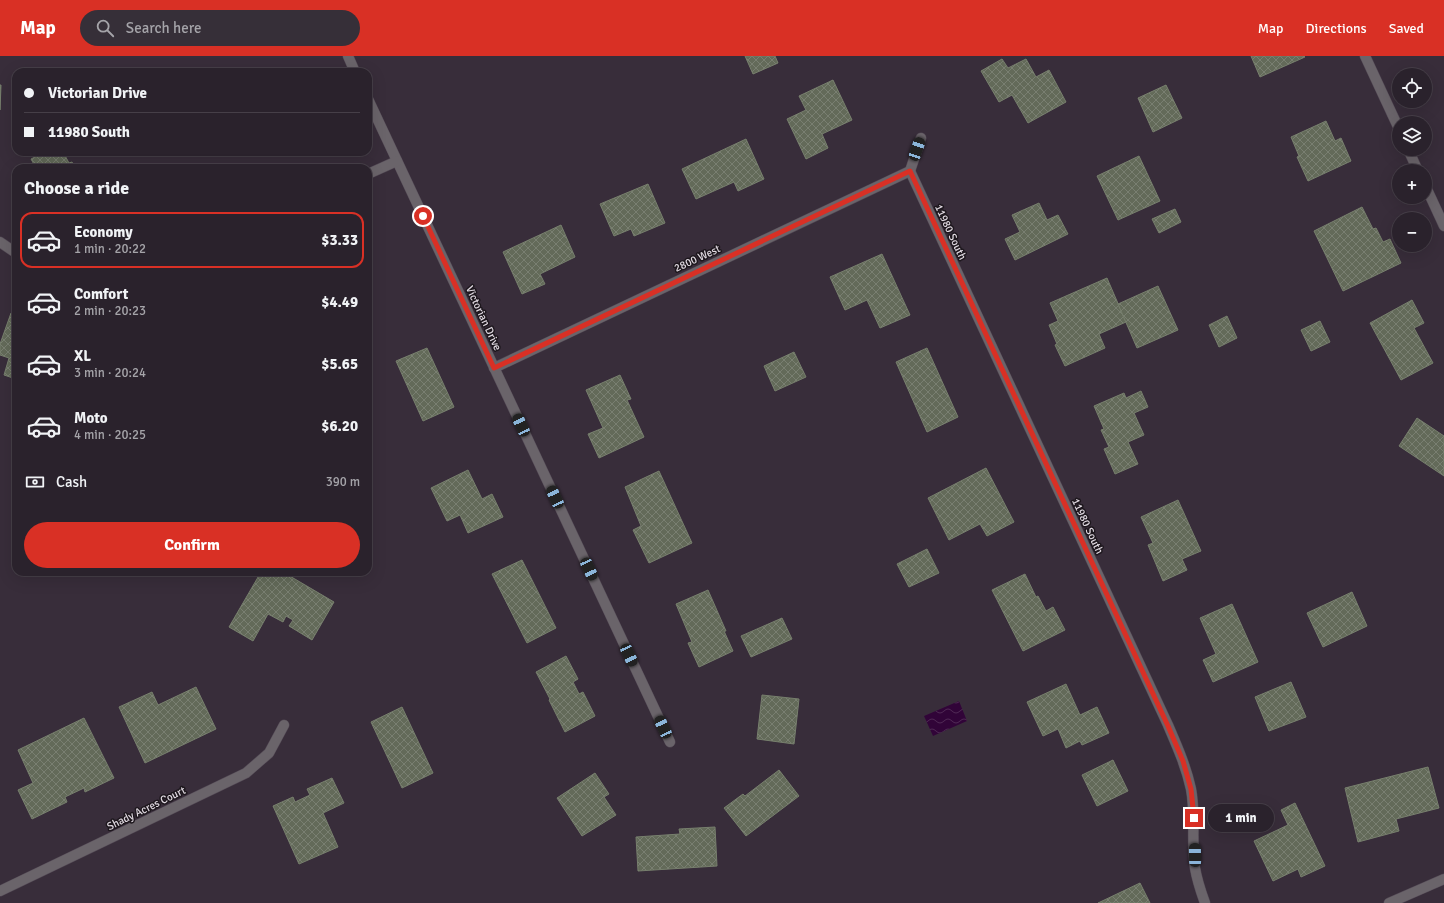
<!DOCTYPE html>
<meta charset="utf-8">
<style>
:root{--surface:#2a222c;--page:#362f38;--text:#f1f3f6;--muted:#a5a4a9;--line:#463f48;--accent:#d93025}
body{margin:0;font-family:Signika,sans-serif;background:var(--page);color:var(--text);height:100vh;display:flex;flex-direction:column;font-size:15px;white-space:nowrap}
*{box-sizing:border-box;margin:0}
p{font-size:13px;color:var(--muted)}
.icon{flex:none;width:22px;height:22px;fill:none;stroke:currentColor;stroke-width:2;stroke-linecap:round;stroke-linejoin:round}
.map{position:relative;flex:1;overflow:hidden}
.side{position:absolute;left:12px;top:108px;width:360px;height:412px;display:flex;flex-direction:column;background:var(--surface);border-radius:12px;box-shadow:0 4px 16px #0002,0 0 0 1px var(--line)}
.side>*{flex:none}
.guide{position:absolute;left:12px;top:12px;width:360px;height:88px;border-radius:12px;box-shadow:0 4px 16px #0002,0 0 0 1px var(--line);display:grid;align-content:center;height:88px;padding:0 12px;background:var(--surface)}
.buttons{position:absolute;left:1392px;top:12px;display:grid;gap:8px}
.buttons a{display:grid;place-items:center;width:40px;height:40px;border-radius:50%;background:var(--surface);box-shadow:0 4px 16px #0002,0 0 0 1px var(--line);font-size:20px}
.end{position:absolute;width:18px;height:18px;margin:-9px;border:5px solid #d93025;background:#fff;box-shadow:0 0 0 2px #fff}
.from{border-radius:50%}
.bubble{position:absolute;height:28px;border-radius:14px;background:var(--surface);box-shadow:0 4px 16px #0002,0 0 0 1px var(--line);font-size:13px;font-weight:700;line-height:28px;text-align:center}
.car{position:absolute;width:12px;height:24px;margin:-12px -6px;border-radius:5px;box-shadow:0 0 3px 1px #0007;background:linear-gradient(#222 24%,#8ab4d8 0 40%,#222 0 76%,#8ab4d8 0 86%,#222 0)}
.guide b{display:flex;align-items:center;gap:14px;height:38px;font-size:15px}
.guide b+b{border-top:1px solid var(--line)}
.guide i{width:10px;height:10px;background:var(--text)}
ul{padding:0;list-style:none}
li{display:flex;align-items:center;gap:12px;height:56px;margin:0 8px 6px;padding:0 4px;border:2px solid transparent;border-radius:12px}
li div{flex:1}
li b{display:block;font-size:15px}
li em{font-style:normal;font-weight:700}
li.active{border-color:var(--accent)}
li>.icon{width:36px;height:36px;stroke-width:1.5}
h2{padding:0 12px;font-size:18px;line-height:48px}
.pay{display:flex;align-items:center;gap:10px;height:44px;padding:0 12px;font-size:15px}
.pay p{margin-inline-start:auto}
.action{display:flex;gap:8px;margin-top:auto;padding:8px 12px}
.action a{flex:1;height:46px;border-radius:24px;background:var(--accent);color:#fff;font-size:16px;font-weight:700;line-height:46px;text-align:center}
header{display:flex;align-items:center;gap:24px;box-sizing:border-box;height:56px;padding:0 20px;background:var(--accent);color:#fff}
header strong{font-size:19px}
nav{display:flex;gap:22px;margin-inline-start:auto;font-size:14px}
.search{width:280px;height:36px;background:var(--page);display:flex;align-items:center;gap:10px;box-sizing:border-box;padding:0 14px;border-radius:22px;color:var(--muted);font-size:15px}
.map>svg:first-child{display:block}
.water{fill:url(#water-waves)}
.building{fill:url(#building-cross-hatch);stroke:#777f6d}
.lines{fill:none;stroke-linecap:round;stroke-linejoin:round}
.minor-casing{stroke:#534955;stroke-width:11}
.minor{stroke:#6a646a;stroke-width:10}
.route{stroke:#d93025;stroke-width:5}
.labels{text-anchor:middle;stroke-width:3;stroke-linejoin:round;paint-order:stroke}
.street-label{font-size:11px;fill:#e1dae2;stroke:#1d171d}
</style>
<header>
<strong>Map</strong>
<div class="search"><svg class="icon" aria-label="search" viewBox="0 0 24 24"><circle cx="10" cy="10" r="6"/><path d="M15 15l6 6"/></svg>Search here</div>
<nav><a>Map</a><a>Directions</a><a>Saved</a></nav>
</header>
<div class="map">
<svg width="1444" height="847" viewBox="0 0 1444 847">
<defs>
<pattern id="water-waves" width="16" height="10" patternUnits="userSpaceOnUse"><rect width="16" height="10" fill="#310438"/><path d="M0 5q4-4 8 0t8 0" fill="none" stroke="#4f2854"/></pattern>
<pattern id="building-cross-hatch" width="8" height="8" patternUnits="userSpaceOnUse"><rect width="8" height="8" fill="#636a59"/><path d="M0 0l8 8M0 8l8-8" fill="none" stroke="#797f71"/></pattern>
</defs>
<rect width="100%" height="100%" fill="#382d3a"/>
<!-- water -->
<path class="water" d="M959,645L967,665L933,680L924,660Z"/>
<!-- building -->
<g class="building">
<path d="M745,0H775L778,7L753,18Z"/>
<path d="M1251,0H1304L1305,1L1260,21Z"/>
<path d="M1002,3L1008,12L1026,3L1036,21L1049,14L1066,46L1028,67L1012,39L999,46L981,15Z"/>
<path d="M833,24L852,64L822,78L828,92L806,103L787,63L806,54L799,40Z"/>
<path d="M0,29H1L0,54Z"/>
<path d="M1166,29L1182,62L1153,76L1138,42Z"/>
<path d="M1326,65L1335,85L1341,82L1351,105L1308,125L1297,101L1299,100L1291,81Z"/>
<path d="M746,83L764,123L738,135L734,126L696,143L682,113Z"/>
<path d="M45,96H63L69,107L72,106L75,112H36L31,103Z"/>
<path d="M1139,100L1160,145L1118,164L1097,120Z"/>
<path d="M648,128L665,167L634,180L631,173L614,180L600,148Z"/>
<path d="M1039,147L1047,164L1058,159L1068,178L1015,204L1005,183L1020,176L1012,159Z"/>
<path d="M1362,151L1373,173L1376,172L1383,186L1390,183L1401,207L1343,235L1314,175Z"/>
<path d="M1175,153L1181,166L1159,177L1152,163Z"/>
<path d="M561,169L575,201L540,218L545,228L522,238L503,196Z"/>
<path d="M882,198L910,259L880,272L867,244L845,254L830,221Z"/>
<path d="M1107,222L1126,266L1099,278L1105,292L1065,310L1055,289L1057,288L1049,269L1058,265L1050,247Z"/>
<path d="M1158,230L1178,274L1137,292L1118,248Z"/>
<path d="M1412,244L1424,267L1414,272L1433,307L1401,324L1370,267Z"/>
<path d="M11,257L16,259V323L4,319L9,302L0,299V288Z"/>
<path d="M1227,260L1237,282L1219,291L1209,269Z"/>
<path d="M1320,265L1330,286L1311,295L1301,274Z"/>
<path d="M427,292L454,351L423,365L396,305Z"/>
<path d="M927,292L958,361L927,376L896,306Z"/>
<path d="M794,296L806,321L775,335L764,310Z"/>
<path d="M620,319L631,343L627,344L644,381L599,402L588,378L603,372L586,334Z"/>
<path d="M1141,335L1148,351L1134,357L1144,379L1128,386L1138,408L1115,418L1104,393L1109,391L1101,374L1104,373L1094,350L1124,337L1126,342Z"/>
<path d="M1417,362L1444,380V420L1399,390Z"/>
<path d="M986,412L1014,466L987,480L980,468L949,484L928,442Z"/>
<path d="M468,414L482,443L492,438L503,461L468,477L460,459L447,465L431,432Z"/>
<path d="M659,415L692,487L649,507L633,474L641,470L625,431Z"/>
<path d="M1178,444L1201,495L1182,503L1187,514L1163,525L1148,489L1153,487L1141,461Z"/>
<path d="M927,493L939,517L909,531L897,508Z"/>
<path d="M522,504L556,572L527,587L492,518Z"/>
<path d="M261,516H270L275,519L277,516H283L334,546L312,584L289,570L293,564L286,560L283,566L268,558L253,585L229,571Z"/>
<path d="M1025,518L1036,541L1038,540L1046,555L1053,551L1065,574L1023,595L992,534Z"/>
<path d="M708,534L726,575H724L733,595L699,611L688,587L692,586L676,548Z"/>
<path d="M1352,536L1367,570L1323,591L1307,557Z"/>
<path d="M1232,548L1258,606L1213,626L1203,604L1216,598L1200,562Z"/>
<path d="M782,562L792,583L751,601L741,580Z"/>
<path d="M566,600L578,623L573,626L579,638L583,636L595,660L565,676L549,644L550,643L536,616Z"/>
<path d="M1291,626L1306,661L1269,675L1255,641Z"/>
<path d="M1066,628L1080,659L1097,651L1109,677L1082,689L1080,685L1066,692L1058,673L1043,680L1027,646Z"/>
<path d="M196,631L216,673L145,707L119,651L152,636L158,649Z"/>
<path d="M762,639L799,643L794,688L757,683Z"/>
<path d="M402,651L433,717L402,732L371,666Z"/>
<path d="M84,662L114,722L85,736L84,732L65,741L67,746L32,763L18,734L33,727L18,694Z"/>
<path d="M1113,704L1128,735L1097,750L1082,719Z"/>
<path d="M1428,711L1439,752L1396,763L1399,775L1358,786L1345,732Z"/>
<path d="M779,714L799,740L746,780L724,752L743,738L745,740Z"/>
<path d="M595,717L609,738L604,741L616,759L582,780L557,742Z"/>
<path d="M332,722L344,747L323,757L338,791L299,808L273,750L293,741L295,746L310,739L307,733Z"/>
<path d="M1295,747L1325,810L1301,821L1298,813L1273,825L1254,785L1288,769L1281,754Z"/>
<path d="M715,771L717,810L638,815L636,781L680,778L679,773Z"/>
<path d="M1140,827L1150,847H1098Z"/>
</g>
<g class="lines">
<!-- minor casing -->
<g class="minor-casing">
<g id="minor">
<path d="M348,0L355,16"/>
<path d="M1365,0L1399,73"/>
<path d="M368,43L670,686"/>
<path d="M1408,93L1418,115"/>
<path d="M910,115L1168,669C1177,690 1186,710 1191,733C1196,759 1191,786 1195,812C1197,824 1201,836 1205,847"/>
<path d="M910,115L921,82"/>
<path d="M368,118L397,105"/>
<path d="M1425,129L1444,170"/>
<path d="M0,186L16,197"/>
<path d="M494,312L910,115"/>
<path d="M0,835L246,717L269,697L284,669"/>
<path d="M1389,847L1444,823"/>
</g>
</g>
<!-- minor -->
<use href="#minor" class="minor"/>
</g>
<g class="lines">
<!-- route -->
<path class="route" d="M423,160L494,312L910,115L1168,670L1183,705L1191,733L1194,762"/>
</g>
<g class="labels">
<!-- street labels -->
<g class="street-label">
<text transform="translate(951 176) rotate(65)" y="4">11980 South</text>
<text transform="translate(697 202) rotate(-25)" y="4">2800 West</text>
<text transform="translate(484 262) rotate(65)" y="4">Victorian Drive</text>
<text transform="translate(1088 470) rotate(65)" y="4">11980 South</text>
<text transform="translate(146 752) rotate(-26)" y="4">Shady Acres Court</text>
</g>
</g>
</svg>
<div class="buttons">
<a><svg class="icon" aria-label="locate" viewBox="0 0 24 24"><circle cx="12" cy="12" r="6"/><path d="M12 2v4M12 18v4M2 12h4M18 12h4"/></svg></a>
<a><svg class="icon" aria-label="layers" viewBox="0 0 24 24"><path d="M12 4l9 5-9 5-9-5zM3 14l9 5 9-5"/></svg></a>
<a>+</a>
<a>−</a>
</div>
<i class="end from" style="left:423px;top:160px"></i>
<i class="end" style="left:1194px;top:762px"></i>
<div class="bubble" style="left:1208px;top:748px;width:66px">1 min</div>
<i class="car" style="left:917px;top:93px;rotate:19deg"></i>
<i class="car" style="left:521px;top:369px;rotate:335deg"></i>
<i class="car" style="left:555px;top:441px;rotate:335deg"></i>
<i class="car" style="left:589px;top:513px;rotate:155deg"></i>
<i class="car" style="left:629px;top:599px;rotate:155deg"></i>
<i class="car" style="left:663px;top:671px;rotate:335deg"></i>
<i class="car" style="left:1195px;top:799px;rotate:359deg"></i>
<div class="guide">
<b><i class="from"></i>Victorian Drive</b>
<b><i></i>11980 South</b>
</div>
<section class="side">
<h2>Choose a ride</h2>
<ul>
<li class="active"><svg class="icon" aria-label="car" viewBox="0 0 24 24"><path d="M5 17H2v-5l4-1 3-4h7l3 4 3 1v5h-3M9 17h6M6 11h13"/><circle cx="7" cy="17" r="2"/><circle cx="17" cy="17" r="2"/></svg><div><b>Economy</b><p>1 min · 20:22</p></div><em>$3.33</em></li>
<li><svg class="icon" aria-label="car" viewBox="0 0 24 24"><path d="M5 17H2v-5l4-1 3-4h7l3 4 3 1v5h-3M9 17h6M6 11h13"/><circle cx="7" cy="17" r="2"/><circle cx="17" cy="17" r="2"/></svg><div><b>Comfort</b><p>2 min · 20:23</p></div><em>$4.49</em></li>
<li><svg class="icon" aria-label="car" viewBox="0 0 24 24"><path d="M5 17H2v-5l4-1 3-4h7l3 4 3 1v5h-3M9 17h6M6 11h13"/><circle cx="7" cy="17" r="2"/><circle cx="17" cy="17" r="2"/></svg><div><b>XL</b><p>3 min · 20:24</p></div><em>$5.65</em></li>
<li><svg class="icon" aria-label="car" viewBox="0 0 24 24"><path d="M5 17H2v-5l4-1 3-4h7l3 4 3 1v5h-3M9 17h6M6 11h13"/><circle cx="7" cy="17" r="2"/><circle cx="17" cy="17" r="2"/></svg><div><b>Moto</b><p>4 min · 20:25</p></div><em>$6.20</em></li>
</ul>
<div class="pay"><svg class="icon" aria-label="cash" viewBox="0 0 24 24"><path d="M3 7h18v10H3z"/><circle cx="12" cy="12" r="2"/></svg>Cash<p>390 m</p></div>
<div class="action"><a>Confirm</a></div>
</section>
</div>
